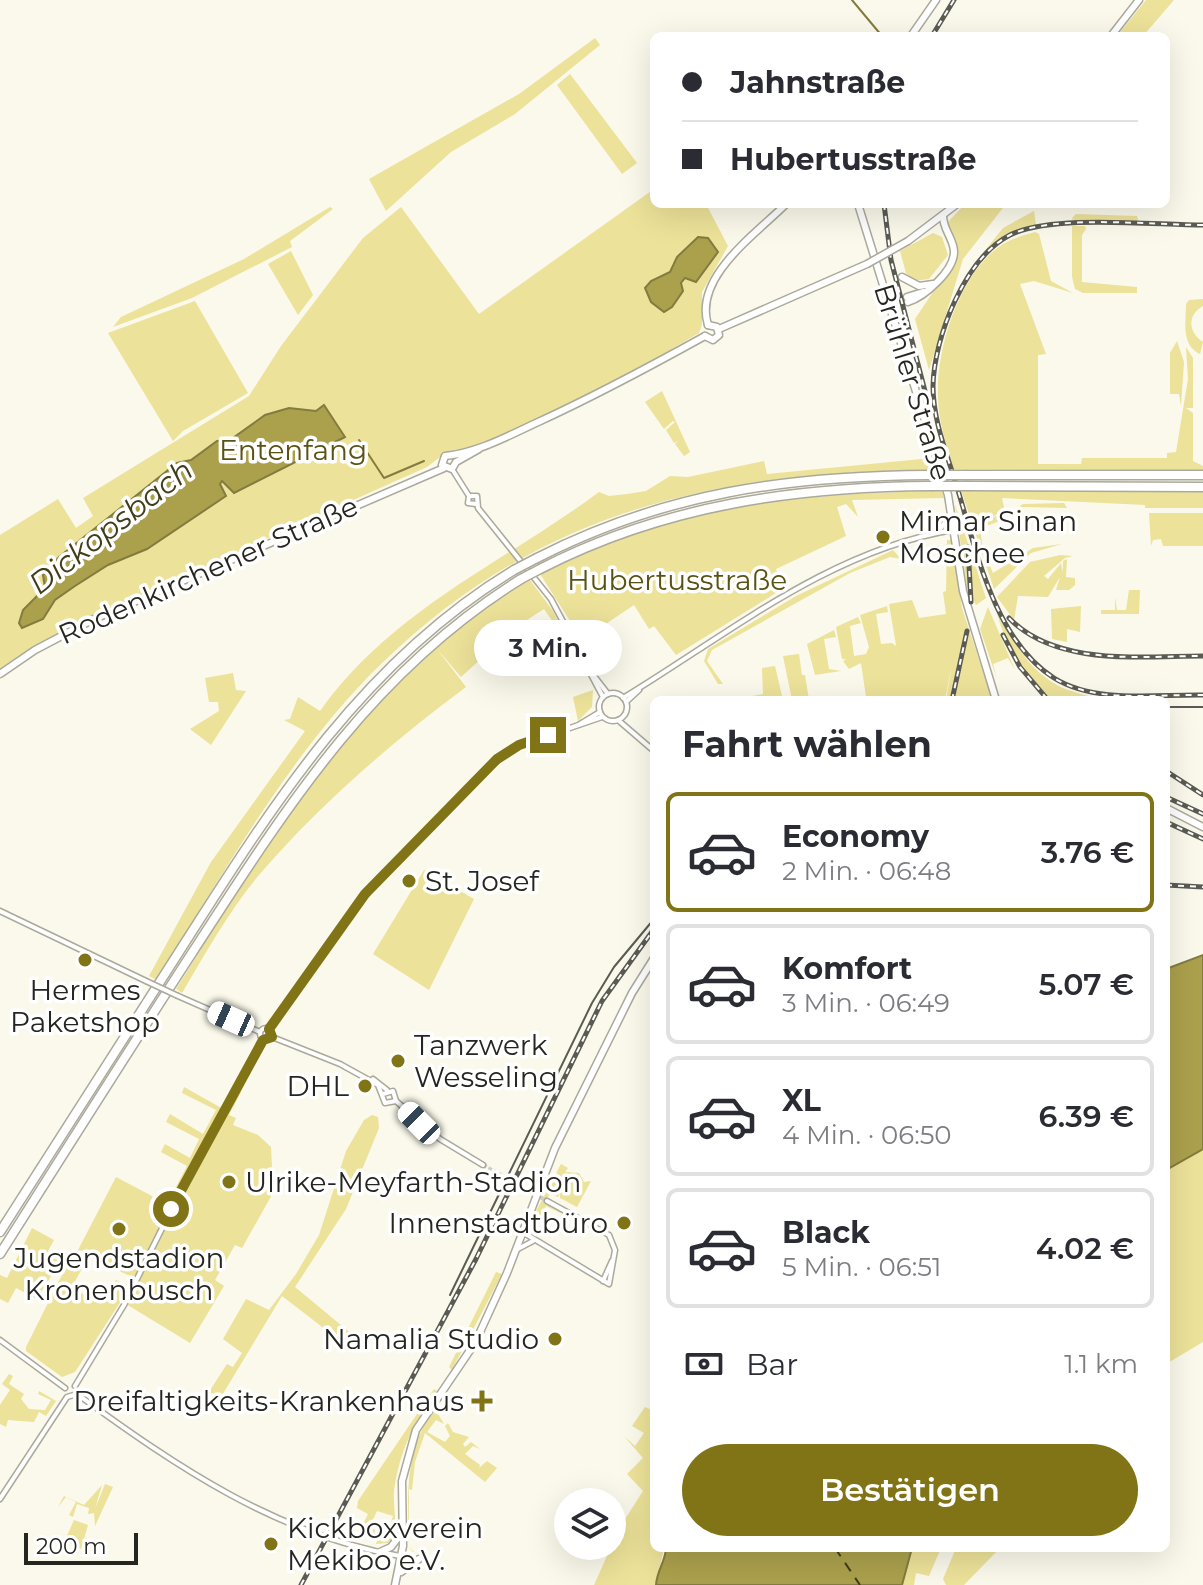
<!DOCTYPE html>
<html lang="de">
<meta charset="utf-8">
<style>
:root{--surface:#fff;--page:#f7f7f7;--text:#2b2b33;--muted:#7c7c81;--line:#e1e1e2;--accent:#807416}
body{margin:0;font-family:Montserrat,sans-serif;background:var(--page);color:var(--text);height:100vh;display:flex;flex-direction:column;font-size:30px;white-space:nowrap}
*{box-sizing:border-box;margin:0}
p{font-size:26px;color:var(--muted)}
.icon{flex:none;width:44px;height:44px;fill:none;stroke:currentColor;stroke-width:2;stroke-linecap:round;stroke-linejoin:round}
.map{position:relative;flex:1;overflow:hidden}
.side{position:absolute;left:650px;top:696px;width:520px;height:856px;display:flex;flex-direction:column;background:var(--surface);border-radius:12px;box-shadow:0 8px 32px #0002}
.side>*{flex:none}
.banner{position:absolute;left:650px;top:32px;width:520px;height:176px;border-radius:12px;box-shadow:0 8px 32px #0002;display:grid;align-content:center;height:176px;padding:0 32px;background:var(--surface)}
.controls{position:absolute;left:554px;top:1488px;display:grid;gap:16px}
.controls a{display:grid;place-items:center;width:72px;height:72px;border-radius:50%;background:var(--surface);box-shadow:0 8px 32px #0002;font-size:40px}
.scale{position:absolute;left:24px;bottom:20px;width:114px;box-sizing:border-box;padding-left:8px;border:4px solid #262621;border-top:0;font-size:22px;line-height:28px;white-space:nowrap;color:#262621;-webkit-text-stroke:6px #fff;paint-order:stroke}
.end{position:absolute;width:36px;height:36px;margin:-18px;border:10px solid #807416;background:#fff;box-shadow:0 0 0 4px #fff}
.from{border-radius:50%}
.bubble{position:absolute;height:56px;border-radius:28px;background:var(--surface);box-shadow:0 8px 32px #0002;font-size:26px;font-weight:600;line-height:56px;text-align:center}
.car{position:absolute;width:24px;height:48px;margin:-24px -12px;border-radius:10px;box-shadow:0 0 6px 2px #0007;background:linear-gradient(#fff 24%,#345 0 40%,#fff 0 76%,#345 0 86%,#fff 0)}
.banner b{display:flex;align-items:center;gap:28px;height:76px;font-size:30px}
.banner b+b{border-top:2px solid var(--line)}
.banner i{width:20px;height:20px;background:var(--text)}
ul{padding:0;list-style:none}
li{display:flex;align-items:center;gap:24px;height:120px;margin:0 16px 12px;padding:0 16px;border:4px solid var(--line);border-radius:12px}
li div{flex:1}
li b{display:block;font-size:30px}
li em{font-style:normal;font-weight:600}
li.on{border-color:var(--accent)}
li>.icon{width:72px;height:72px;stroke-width:1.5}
h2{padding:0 32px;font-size:36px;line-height:96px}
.pay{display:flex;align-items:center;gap:20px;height:88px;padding:0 32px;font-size:30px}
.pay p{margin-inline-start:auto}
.button{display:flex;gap:16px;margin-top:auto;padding:16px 32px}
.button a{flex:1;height:92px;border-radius:48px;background:var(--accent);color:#fff;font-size:32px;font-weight:600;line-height:92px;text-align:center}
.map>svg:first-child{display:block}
.green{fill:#ece299;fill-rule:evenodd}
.water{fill:#aba04c;stroke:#837b3f;stroke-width:2}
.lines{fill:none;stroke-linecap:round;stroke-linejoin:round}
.stream{stroke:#837b3f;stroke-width:2}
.ferry{stroke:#423d19;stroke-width:2;stroke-dasharray:10 8;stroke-linecap:butt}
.minor-tunnel{stroke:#d0cfc3;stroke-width:4;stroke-dasharray:4 2;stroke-linecap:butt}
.minor-casing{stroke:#aaa99c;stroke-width:7}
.major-casing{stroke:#aaa99c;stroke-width:9}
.highway-casing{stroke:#aaa99c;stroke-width:11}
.minor{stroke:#fff;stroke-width:4}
.major{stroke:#fff;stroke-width:6}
.highway{stroke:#fff;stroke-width:8}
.tram{stroke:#5b5b53;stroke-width:2}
.rail-casing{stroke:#5b5b53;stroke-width:5}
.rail{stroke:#fff;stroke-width:2;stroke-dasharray:6;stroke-linecap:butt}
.minor-bridge-casing{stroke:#aaa99c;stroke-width:7;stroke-linecap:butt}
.major-bridge-casing{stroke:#aaa99c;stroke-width:9;stroke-linecap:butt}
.highway-bridge-casing{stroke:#aaa99c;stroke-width:11;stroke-linecap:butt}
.minor-bridge{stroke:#fff;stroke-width:4}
.major-bridge{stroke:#fff;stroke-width:6}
.highway-bridge{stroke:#fff;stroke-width:8}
.route{stroke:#807416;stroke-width:10}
.poi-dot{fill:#807416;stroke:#fff;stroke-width:3}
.labels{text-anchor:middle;stroke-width:7;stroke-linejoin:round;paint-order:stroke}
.street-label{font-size:28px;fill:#262621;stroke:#fff}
.park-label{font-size:28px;fill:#5a5212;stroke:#fff}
.poi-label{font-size:28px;fill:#262621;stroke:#fff;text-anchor:start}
.water-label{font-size:30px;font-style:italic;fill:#423d19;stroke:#fff}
</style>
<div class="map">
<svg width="1203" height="1585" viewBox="0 0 1203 1585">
<rect width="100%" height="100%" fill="#faf9eb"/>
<!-- green -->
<g class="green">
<path d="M1146,0H1174L1143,36H1117Z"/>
<path d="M595,38L600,45L515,114L451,152L386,211L369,179L519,94Z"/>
<path d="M570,74L637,163L622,174L557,85Z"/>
<path d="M654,189V204H706L728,246L702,292V324L699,333L600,391L477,446L448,451L427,467L79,623L0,672V535L58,499L76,528L93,516L83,498L249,396L281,346L363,238L401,207L479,314ZM697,237L700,275L696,281L685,278L680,283L683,291L664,312L651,302L646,288L669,272Z"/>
<path d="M965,204H1006L963,259L929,370L915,319L957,256L948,222Z"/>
<path d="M330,207L333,209L290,241L292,247L192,298L113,327L121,317L244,259Z"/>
<path d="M1034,211L1036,225L1007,234L983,253L1003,228Z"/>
<path d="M1076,214L1137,216L1139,223L1074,222L1073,218L1072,223V218Z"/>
<path d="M1072,226H1085L1086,229L1082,235V282L1137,287V293H1083L1075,289L1072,277Z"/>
<path d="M1035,232L1039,234L1051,281L1073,293L1034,281L1020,284L1046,354L1038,355V464H1081L1082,458H1167V453L1176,452L1188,379L1186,347L1193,358V408H1186L1193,413V461L1203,466V470L953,469C947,445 938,421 938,396C936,350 958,279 996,249C1007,240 1021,236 1035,232Z"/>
<path d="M933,233L942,237L948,255L929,279L914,281L906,273L900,251Z"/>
<path d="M291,251L313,295L298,315L268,264Z"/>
<path d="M1203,299V306C1187,315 1188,332 1203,342L1200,354C1181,345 1186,323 1186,304L1189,300Z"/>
<path d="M195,301L248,393L183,431L173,441L108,333Z"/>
<path d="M1177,341L1184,362L1181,406L1179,394H1170V353Z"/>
<path d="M662,391L690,452L684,456L675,444L678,441L674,443L666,430L675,422L673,421L664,429L645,402Z"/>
<path d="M932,458L933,470C716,472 540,509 380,665C290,753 223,874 157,980L149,976L211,862L305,731L284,720L290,719L298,697L320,711C393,609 502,564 599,492L609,496L627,494L646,491L670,476L688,477L764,461L767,474Z"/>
<path d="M961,490L1203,492V508H1145V505L1002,498L1005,512L982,520L1011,512L1023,504L1064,503L1067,508L1022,507L1021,514L980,528L983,550L993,573L1033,548L1062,544L1031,553L994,589Z"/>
<path d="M933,491H942L944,498L852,500L858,517L846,504L837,507L846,536L776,569L784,588L676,655L654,626L649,629L634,605L586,637L579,635L540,574C554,565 573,558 589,550C698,502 816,494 933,491Z"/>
<path d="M955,504L986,598L976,605L967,587Z"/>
<path d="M1149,513H1203V546H1163L1161,539L1153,540L1151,546Z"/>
<path d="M947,540H952L962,608L992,699L946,700L952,664L945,700H850L866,697L861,663L849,669L843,661L846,659H842L836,627L858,617L861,623L850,626L854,656L866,654L869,647L860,615L887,606L888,612L876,614L881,644L892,643L896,646L903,687L889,604L912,600L919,618L946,614L943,592L946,591Z"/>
<path d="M893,550L901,559L890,557L850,573L712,650L707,661L723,684H718L704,661L708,649L796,596Z"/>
<path d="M1060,555L1073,556L1065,558L1044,576L1048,579L1061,563L1063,572V561L1067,559L1066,577L1075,578V585L1069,590H1056L1060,577L1048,597L1018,596L1014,620L997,597L1030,562Z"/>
<path d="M530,580L553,611L571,648L561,654L570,647L544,609L516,627L461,677L437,649L466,687C391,743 320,804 259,875C229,911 206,952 182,993L176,989C273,835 368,674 530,580Z"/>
<path d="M1129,590H1140L1139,614H1101V610H1115V597L1117,610H1126Z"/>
<path d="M995,600C1009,633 1023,666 1057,685C1069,692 1087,694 1097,700H1051C1025,675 998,636 995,600Z"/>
<path d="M1081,606L1080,632L1067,629V642L1052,639L1051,609Z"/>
<path d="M988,607L1015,670L1008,658L993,664L997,679L980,629Z"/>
<path d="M834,630L836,637L824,639L829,669L841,671L815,675L807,644Z"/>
<path d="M799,654L802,675H805L809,700H792L783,656Z"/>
<path d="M775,666L783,700H753L752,696L763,694L762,668Z"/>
<path d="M233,673L236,690L246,691L211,745L190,729L219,711L218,702H209L205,678Z"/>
<path d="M593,690L592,707L578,721L573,697Z"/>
<path d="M424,870L474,899L429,990L373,954Z"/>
<path d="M1203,1052V1342L1166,1364V1070Z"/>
<path d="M184,1087L225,1110L236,1090L241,1092L229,1115L236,1118L233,1125L258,1135L271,1147L272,1167L262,1186L274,1191L242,1248L235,1245L215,1280L224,1286L190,1343L121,1301L75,1372L62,1377L26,1351V1347L71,1257L85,1263L73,1285L74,1289L98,1302L100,1298L113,1304L115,1299L108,1295L116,1280L129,1285L132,1277L88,1256V1252L78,1250L116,1177L167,1204L187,1166L161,1152L165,1144L190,1158L199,1139L166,1122L170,1114L203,1134L216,1110L182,1093Z"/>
<path d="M372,1115L378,1117L379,1128L346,1209L295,1287L359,1340L352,1350L282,1296L221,1397L209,1392L227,1364L233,1367L242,1353L223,1339L246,1299L269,1310L296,1274L319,1235L346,1151L364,1120Z"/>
<path d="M561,1164L568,1168L565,1172L579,1173L584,1182L591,1181L577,1207L560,1198V1194L558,1197L550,1194L544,1203L593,1229L546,1206L532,1234L533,1217Z"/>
<path d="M32,1228L54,1240L48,1251L59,1263L37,1299L16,1288L8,1303L0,1299V1275L7,1278Z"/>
<path d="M496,1272L502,1274L452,1370L449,1367Z"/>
<path d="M9,1374L13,1376L9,1384L24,1394L21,1399L29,1409L45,1410L51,1400L38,1394L39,1391L56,1401L46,1416L39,1412L34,1422L8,1420L6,1427L0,1424V1405L10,1390L2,1384Z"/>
<path d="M434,1389L437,1391C414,1421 399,1453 394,1491C393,1506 397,1521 394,1536L388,1543L376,1544L378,1538H386L393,1516L377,1511L369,1528L375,1530L374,1535L361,1528L368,1514L357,1508L358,1501Z"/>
<path d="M645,1407L654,1411V1548H664L656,1585H594L620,1527L643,1491L627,1474L643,1458L624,1436L635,1446L644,1433L632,1426Z"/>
<path d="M435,1409L444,1424L436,1420L427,1432L445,1442L450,1436L445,1426L448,1423L453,1432L469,1437L463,1444L465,1447L471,1442L480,1449L473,1446L465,1454L480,1465L479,1468L487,1461L497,1468L485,1482L425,1433L415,1462L412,1490L409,1489V1546L414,1552L429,1553L413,1552L409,1546C408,1498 403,1449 435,1409Z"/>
<path d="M105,1484L113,1487L95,1526L94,1513L88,1514L89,1508L77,1504L73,1517L69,1515L76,1502L66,1497L58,1507L64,1496L84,1505L102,1485L95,1509Z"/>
<path d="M74,1520L88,1525L81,1549L65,1540Z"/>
<path d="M786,1548H941L929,1576L916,1573L914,1585H809Z"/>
<path d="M956,1548H1000L964,1585H946L943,1579Z"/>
</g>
<!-- water -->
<g class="water">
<path d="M698,237L708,238L718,252L696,282L685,278L681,283L683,291L672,307L664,312L651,302L645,288L651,281L670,272L677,257Z"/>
<path d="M324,405L345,437L234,493L222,481L220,484L226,496L147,549L108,565L75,586L55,600L43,619L22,628L19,623L23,610L45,588L43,575L59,557L177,463L191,460L217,441L230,440L265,415L289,408L316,411Z"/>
<path d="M1203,955V1149L1166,1170V969Z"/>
<path d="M666,1548H912L902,1585H656C657,1570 665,1563 666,1548Z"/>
</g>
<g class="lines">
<!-- stream -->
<g class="stream">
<path d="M852,0L882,36"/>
<path d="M359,440L384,478L424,461"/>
</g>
<!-- ferry -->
<path class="ferry" d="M835,1548L860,1585"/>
<!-- minor-tunnel -->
<path class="minor-tunnel" d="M483,1165L547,1201"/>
<!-- minor casing -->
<g class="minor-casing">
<g id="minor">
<path d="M452,469L469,496H477L478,508L551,599L603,697"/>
<path d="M469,496L468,503L476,504"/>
<path d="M941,528L951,513"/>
<path d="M594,676L608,694"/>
<circle cx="613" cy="707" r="14"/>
<path d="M623,698C727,635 830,550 953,530"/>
<path d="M626,702L639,690"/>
<path d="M618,720L654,751"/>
<path d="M580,724L600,712"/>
<path d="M0,911L146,981"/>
<path d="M178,996L260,1032"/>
<circle cx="266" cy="1034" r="6"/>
<path d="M269,1029L365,894L488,767L523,744L602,717"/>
<path d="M272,1037L340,1064L378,1085L385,1103L396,1101"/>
<path d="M373,1079L387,1090"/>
<path d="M383,1094L393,1091L396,1101"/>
<path d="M396,1101L440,1139L483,1165"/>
<path d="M524,1233L609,1284L615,1250L609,1235L547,1201"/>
<path d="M516,1250L533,1241"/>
<path d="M603,1281L612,1261"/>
<path d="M0,1340L65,1388"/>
<path d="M75,1386L124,1305L191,1170L263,1040"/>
<path d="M77,1394C177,1467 277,1535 400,1556"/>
<path d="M0,1499L67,1397L77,1394"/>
</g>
</g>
<!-- major casing -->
<g class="major-casing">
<g id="major">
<path d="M911,36L936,0"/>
<path d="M1111,36L1139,0"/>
<path d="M858,204L948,495L963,591L996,700"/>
<path d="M908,241L957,204"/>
<path d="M902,277L919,286L933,284"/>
<path d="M907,297L923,292"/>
<path d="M908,302C924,297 954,271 954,252C954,239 943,230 943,216"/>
<path d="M708,325C693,277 756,234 786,204"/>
<path d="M719,329L867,264"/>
<path d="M705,336L713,340L719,335L717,327L708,325"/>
<path d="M479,449L456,462L452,469L442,465L445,456C476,453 506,437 536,423C593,397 649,367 705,336"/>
<path d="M0,674L35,650L92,620L444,468"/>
<path d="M1166,808L1203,827"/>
<path d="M380,1552L391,1547L401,1534"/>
<path d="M401,1572L419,1559"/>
<path d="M395,1585L403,1546L402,1481L416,1430L475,1343L507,1273L555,1148L632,993L654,958"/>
</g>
</g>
<!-- highway casing -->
<g class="highway-casing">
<g id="highway">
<path d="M967,475H1203"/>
<path d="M969,486L1203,487"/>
<path d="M537,558C664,493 787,476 929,475"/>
<path d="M542,568C665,505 795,487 932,486"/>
<path d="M0,1232C60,1139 119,1045 179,952C272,806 363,661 514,570"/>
<path d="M0,1254C64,1153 127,1053 192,953C286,808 371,672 521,579"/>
</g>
</g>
<!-- minor -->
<use href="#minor" class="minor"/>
<!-- major -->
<use href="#major" class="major"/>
<!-- highway -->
<use href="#highway" class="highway"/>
<!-- tram -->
<g class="tram">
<path d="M1166,707H1203"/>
<path d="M450,1295L592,1003L614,967L654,919"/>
</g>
<!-- rail casing -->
<g class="rail-casing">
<g id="rail">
<path d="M932,36L954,0"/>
<path d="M884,204L891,260L927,399"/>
<path d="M1203,225C1153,225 1052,214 1010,235C965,258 934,337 933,386C933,421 947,454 957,487C976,549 994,640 1054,678C1096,704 1155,694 1203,695"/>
<path d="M968,547L971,602"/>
<path d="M1009,618C1056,667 1142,656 1203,656"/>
<path d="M1003,635L1020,667L1048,700"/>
<path d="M952,700L967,631"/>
<path d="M1166,771L1203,795"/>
<path d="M1166,797L1203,814"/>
<path d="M1166,822L1203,839"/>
<path d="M1166,885L1203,887"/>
<path d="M301,1585L476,1259L602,1001L654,929"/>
</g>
</g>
<!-- rail -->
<use href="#rail" class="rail"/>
<!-- minor-bridge casing -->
<g class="minor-bridge-casing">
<path id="minor-bridge" d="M146,981L178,996"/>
</g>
<!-- major-bridge casing -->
<g class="major-bridge-casing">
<path id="major-bridge" d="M867,264L908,241"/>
</g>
<!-- highway-bridge casing -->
<g class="highway-bridge-casing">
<g id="highway-bridge">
<path d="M929,475H967"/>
<path d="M932,486H969"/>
<path d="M514,570L537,558"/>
<path d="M521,579L542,568"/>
</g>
</g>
<!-- minor-bridge -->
<use href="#minor-bridge" class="minor-bridge"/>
<!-- major-bridge -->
<use href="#major-bridge" class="major-bridge"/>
<!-- highway-bridge -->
<use href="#highway-bridge" class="highway-bridge"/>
</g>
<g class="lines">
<!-- route -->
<path class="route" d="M171,1209L263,1040L272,1037L269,1029L365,894L497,759L519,745L548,735"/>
</g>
<!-- markers -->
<g class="poi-dot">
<circle cx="883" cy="537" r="8"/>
<circle cx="409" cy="881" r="8"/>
<circle cx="85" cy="960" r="8"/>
<circle cx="398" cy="1061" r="8"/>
<circle cx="365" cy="1086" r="8"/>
<circle cx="229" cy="1182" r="8"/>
<circle cx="624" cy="1223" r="8"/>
<circle cx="119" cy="1229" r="8"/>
<circle cx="555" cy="1339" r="8"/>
<path d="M478 1389h8v8h8v8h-8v8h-8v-8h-8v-8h8z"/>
<circle cx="271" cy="1544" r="8"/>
</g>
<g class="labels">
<!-- street labels -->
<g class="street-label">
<text transform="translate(913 382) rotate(73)" y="10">Brühler Straße</text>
<text transform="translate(208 570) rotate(-24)" y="10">Rodenkirchener Straße</text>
</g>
<!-- park labels -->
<g class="park-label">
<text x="293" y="460">Entenfang</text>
<text x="677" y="590">Hubertusstraße</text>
</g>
<!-- poi labels -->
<g class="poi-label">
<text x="899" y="531">Mimar Sinan<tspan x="899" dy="32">Moschee</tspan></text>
<text x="425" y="891">St. Josef</text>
<text x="85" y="1000" text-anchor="middle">Hermes<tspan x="85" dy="32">Paketshop</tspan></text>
<text x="414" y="1055">Tanzwerk<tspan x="414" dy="32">Wesseling</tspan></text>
<text x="349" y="1096" text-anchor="end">DHL</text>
<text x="245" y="1192">Ulrike-Meyfarth-Stadion</text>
<text x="608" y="1233" text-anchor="end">Innenstadtbüro</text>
<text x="119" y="1268" text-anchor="middle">Jugendstadion<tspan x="119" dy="32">Kronenbusch</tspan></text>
<text x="539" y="1349" text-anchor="end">Namalia Studio</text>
<text x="464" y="1411" text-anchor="end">Dreifaltigkeits-Krankenhaus</text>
<text x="287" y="1538">Kickboxverein<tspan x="287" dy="32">Mekibo e.V.</tspan></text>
</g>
<!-- water labels -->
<g class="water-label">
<text transform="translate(111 527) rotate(-38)" y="10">Dickopsbach</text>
</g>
</g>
</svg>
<div class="controls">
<a><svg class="icon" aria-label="layers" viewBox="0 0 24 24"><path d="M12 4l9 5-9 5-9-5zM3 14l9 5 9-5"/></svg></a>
</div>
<div class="scale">200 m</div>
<i class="end from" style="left:171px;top:1209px"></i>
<i class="end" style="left:548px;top:735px"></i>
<div class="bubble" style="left:474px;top:620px;width:148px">3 Min.</div>
<i class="car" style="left:231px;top:1019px;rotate:294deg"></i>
<i class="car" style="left:419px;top:1123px;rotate:315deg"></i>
<div class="banner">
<b><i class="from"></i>Jahnstraße</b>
<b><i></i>Hubertusstraße</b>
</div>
<section class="side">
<h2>Fahrt wählen</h2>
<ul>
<li class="on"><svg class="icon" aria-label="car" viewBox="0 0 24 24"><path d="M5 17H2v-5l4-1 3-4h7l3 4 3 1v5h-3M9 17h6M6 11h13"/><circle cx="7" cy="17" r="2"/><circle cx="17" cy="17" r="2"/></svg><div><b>Economy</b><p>2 Min. · 06:48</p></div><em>3.76 €</em></li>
<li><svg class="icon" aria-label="car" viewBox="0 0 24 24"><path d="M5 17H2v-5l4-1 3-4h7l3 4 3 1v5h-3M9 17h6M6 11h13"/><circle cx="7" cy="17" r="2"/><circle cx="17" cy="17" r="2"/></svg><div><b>Komfort</b><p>3 Min. · 06:49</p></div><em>5.07 €</em></li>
<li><svg class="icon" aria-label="car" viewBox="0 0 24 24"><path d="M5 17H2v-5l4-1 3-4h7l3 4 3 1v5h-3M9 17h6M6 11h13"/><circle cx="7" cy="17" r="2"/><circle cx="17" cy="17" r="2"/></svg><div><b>XL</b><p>4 Min. · 06:50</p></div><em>6.39 €</em></li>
<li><svg class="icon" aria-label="car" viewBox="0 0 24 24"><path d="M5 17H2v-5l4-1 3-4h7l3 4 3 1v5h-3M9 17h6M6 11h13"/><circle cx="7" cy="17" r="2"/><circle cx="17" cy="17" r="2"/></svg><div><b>Black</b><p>5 Min. · 06:51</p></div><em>4.02 €</em></li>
</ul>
<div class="pay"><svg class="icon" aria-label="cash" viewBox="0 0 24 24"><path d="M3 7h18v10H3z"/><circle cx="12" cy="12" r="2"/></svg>Bar<p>1.1 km</p></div>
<div class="button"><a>Bestätigen</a></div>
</section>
</div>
